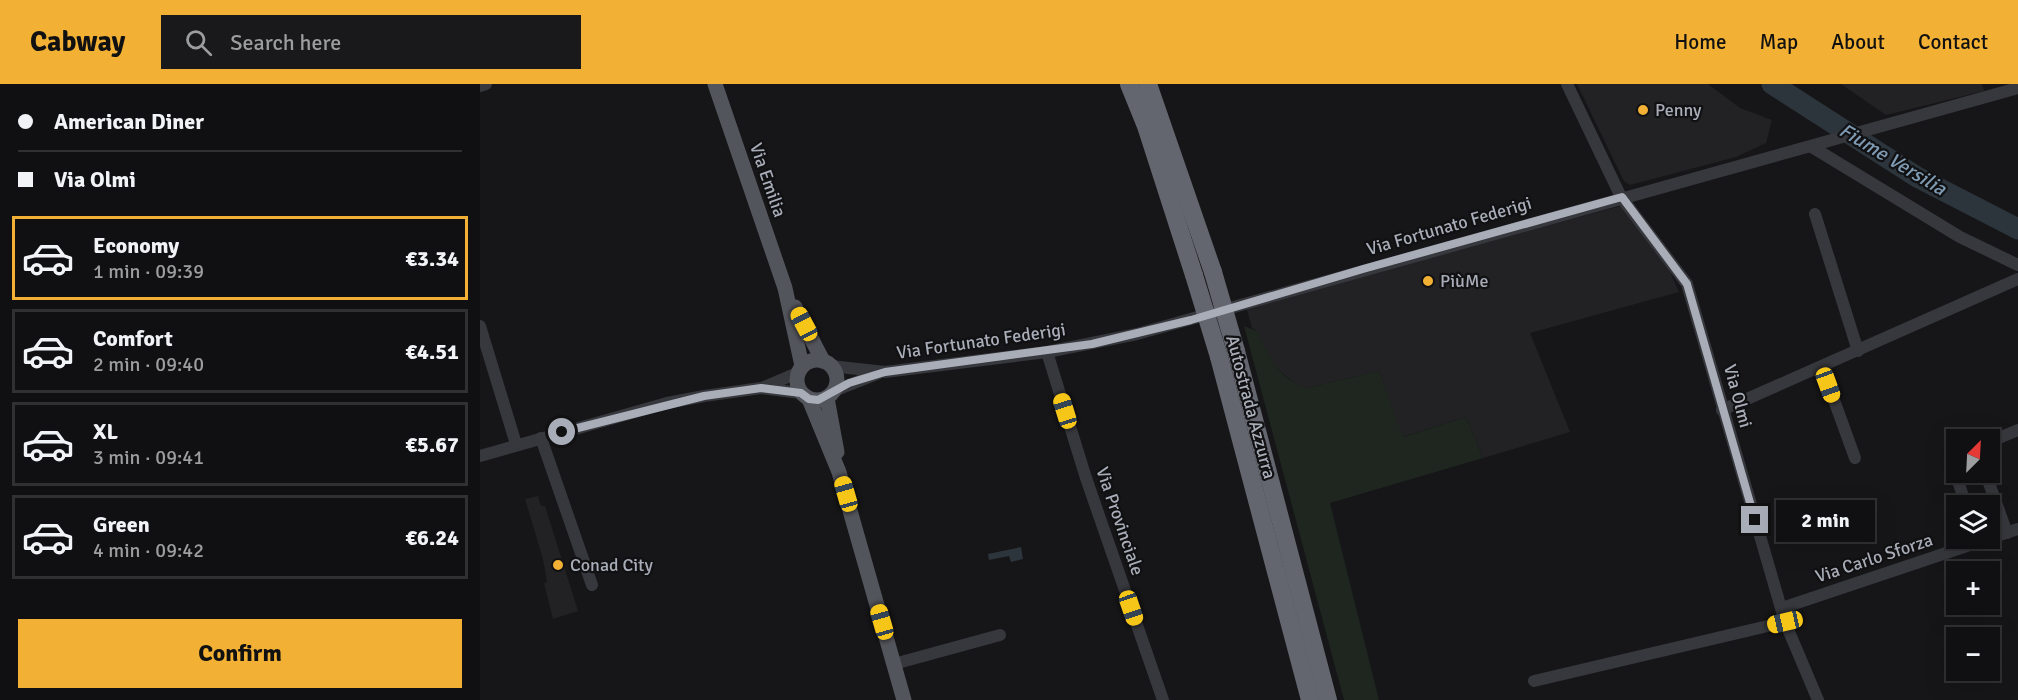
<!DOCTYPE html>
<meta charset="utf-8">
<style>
:root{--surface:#101012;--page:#19191b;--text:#f1f3f6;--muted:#9c9d9f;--line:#303032;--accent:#f2b134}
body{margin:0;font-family:Signika,sans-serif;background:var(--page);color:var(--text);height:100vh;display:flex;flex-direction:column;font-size:22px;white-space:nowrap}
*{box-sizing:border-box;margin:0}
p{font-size:20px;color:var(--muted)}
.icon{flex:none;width:33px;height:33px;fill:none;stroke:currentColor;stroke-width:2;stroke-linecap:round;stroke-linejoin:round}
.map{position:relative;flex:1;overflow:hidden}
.sheet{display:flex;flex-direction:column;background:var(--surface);width:480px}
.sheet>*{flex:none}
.hud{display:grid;align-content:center;height:132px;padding:0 18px;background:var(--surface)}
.needle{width:39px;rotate:24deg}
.fabs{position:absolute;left:1466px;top:345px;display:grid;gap:12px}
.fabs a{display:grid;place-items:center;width:54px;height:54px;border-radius:0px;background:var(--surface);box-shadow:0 6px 24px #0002,0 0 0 2px var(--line);font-size:30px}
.end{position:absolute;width:27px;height:27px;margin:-14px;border:8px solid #a8adb8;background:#111;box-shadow:0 0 0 3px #111}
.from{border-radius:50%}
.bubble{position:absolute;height:42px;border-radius:0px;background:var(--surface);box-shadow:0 6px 24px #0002,0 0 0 2px var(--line);font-size:20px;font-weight:800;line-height:42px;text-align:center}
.car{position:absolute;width:18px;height:36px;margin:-18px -9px;border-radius:8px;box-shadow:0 0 4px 2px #0007;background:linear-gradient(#f5c518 24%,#345 0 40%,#f5c518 0 76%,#345 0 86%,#f5c518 0)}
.hud b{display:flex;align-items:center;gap:21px;height:57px;font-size:22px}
.hud b+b{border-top:2px solid var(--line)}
.hud i{width:15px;height:15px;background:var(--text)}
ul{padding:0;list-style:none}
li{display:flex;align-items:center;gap:18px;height:84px;margin:0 12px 9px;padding:0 6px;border:3px solid var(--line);border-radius:0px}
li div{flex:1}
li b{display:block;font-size:22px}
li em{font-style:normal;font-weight:800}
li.current{border-color:var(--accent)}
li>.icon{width:54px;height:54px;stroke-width:1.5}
.primary-button{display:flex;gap:12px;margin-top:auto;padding:12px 18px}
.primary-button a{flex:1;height:69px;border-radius:0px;background:var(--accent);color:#111;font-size:24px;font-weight:800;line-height:69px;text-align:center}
header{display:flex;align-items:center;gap:36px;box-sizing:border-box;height:84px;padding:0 30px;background:var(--accent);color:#111}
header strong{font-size:28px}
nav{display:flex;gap:33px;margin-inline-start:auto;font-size:21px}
.search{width:420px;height:54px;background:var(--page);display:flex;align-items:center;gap:15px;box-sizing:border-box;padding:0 21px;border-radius:0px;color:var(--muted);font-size:22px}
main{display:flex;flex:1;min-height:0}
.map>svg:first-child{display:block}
.built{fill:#222225}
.green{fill:#1e261f}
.water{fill:#2c353c}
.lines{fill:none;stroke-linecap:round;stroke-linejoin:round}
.river{stroke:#2c353c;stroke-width:21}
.minor{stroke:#37383d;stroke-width:12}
.major{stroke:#53555c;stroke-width:15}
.highway{stroke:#63666e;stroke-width:18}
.highway-bridge{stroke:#63666e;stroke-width:18}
.route{stroke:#a8adb8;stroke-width:8}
.poi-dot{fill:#f2b134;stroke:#111113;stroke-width:2}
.labels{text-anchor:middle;stroke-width:4.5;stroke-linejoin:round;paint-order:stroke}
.poi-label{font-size:18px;fill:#a8adb8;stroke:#111113;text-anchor:start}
.street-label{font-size:18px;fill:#a8adb8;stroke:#111113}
.water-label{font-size:20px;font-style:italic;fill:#7f9bb3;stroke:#111113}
</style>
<header>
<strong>Cabway</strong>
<div class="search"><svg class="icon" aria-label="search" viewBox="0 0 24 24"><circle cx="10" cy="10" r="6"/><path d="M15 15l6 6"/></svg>Search here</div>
<nav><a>Home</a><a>Map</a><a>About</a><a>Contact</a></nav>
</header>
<main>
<section class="sheet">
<div class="hud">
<b><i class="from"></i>American Diner</b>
<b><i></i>Via Olmi</b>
</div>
<ul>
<li class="current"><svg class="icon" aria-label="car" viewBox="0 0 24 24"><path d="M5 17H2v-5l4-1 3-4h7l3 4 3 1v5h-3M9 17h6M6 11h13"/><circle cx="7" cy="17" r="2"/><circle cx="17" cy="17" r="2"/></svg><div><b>Economy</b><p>1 min · 09:39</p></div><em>€3.34</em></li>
<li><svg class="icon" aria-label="car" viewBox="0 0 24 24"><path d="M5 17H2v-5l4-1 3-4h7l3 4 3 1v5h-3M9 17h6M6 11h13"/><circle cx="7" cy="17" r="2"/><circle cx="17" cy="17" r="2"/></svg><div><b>Comfort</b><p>2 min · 09:40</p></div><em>€4.51</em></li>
<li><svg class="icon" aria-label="car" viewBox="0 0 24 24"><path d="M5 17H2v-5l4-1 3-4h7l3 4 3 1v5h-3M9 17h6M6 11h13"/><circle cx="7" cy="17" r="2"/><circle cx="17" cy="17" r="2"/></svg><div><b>XL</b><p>3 min · 09:41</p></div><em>€5.67</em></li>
<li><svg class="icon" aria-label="car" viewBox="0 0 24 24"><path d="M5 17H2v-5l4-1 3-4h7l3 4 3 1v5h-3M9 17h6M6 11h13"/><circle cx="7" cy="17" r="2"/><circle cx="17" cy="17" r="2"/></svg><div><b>Green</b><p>4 min · 09:42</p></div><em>€6.24</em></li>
</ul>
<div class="primary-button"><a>Confirm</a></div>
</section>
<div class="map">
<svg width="1538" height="616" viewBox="0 0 1538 616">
<rect width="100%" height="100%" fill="#161618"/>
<!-- built -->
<g class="built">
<path d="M1097,0H1228L1260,24L1292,36L1286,59L1256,73L1150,101L1144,97Z"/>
<path d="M1361,0H1502L1504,7L1406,31Z"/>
<path d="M1141,122L1188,183L1199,208L1050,249L1090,348L1003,374L986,333L922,353L899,287L827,304L815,300L791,279L777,247L772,244L766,222Z"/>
<path d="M58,412L61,422H65L98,527L73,535L64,499L67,498L63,475L45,415Z"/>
</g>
<!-- green -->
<path class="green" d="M764,242L777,247C790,272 797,295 827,304L899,287L923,353L986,333L1003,374L850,419L899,616H864Z"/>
<!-- water -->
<path class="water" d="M541,463L543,475L531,478L529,472L509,476L508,470Z"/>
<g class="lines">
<!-- river -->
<path class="river" d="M1292,0L1437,93L1538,145"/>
<!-- minor -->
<g class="minor">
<path d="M1087,0L1141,113L1207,200L1305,538L1338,616"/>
<path d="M0,2L6,0"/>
<path d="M1332,63L1480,153L1538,181"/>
<path d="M1335,130L1378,267"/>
<path d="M0,242L36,360"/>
<path d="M567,268L606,394L683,616"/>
<path d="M351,282L405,288L567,268L657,250L1538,4"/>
<path d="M1342,283L1375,374"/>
<path d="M282,304L317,289"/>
<path d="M354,307L397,290"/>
<path d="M1242,326L1538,195"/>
<path d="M61,354L112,501"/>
<path d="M1509,358L1538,346"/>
<path d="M1476,369L1470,371L1486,422"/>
<path d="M0,372L187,319L224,312L281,304L321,309"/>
<path d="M1505,388L1527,449"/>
<path d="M1302,524L1538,445"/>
<path d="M414,580L520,551"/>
<path d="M1054,597L1305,538"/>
</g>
<!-- major -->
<g class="major">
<path d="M235,0L305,204L322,282"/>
<path d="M315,223L343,277"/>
<circle cx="337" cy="296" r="20"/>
<path d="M347,314L357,368"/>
<path d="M329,315L359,388L424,616"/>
</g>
<!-- highway -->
<g class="highway">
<path d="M649,0L666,42L714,191"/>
<path d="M668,0L733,188"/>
<path d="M756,267L848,616"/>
<path d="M739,273L830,616"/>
</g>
<!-- highway-bridge -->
<g class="highway-bridge">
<path d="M733,188L756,267"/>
<path d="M714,191L739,273"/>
</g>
</g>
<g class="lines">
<!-- route -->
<path class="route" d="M82,348L224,312L281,304L321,309L329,315L338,316L369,299L405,288L612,260L711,236L883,185L1142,113L1207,200L1275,436"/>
</g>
<!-- markers -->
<g class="poi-dot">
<circle cx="1163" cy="26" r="6"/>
<circle cx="948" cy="197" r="6"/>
<circle cx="78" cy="481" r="6"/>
</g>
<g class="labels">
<!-- poi labels -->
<g class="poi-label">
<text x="1175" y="32">Penny</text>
<text x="960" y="203">PiùMe</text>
<text x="90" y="487">Conad City</text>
</g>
<!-- street labels -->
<g class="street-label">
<text transform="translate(288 96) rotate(71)" y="6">Via Emilia</text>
<text transform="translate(969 142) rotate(-16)" y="6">Via Fortunato Federigi</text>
<text transform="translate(501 257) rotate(-8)" y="6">Via Fortunato Federigi</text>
<text transform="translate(1258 312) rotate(75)" y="6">Via Olmi</text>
<text transform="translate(771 323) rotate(75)" y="6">Autostrada Azzurra</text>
<text transform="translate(640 437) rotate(71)" y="6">Via Provinciale</text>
<text transform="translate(1394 474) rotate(-18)" y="6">Via Carlo Sforza</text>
</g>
<!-- water labels -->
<g class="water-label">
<text transform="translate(1413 75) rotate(31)" y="7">Fiume Versilia</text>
</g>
</g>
</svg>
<div class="fabs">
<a><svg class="needle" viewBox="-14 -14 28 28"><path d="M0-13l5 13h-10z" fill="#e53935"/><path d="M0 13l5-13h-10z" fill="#9c9d9f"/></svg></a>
<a><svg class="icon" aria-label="layers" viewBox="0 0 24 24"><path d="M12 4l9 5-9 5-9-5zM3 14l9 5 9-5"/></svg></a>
<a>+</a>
<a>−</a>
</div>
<i class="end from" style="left:82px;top:348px"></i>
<i class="end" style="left:1275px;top:436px"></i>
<div class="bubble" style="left:1296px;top:416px;width:99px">2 min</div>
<i class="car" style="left:324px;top:240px;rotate:332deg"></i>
<i class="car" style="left:1348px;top:301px;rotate:160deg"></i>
<i class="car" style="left:585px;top:327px;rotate:343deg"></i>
<i class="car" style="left:366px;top:410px;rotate:344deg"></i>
<i class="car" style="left:651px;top:524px;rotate:161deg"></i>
<i class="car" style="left:402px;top:538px;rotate:344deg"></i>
<i class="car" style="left:1305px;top:538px;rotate:257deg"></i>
</div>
</main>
